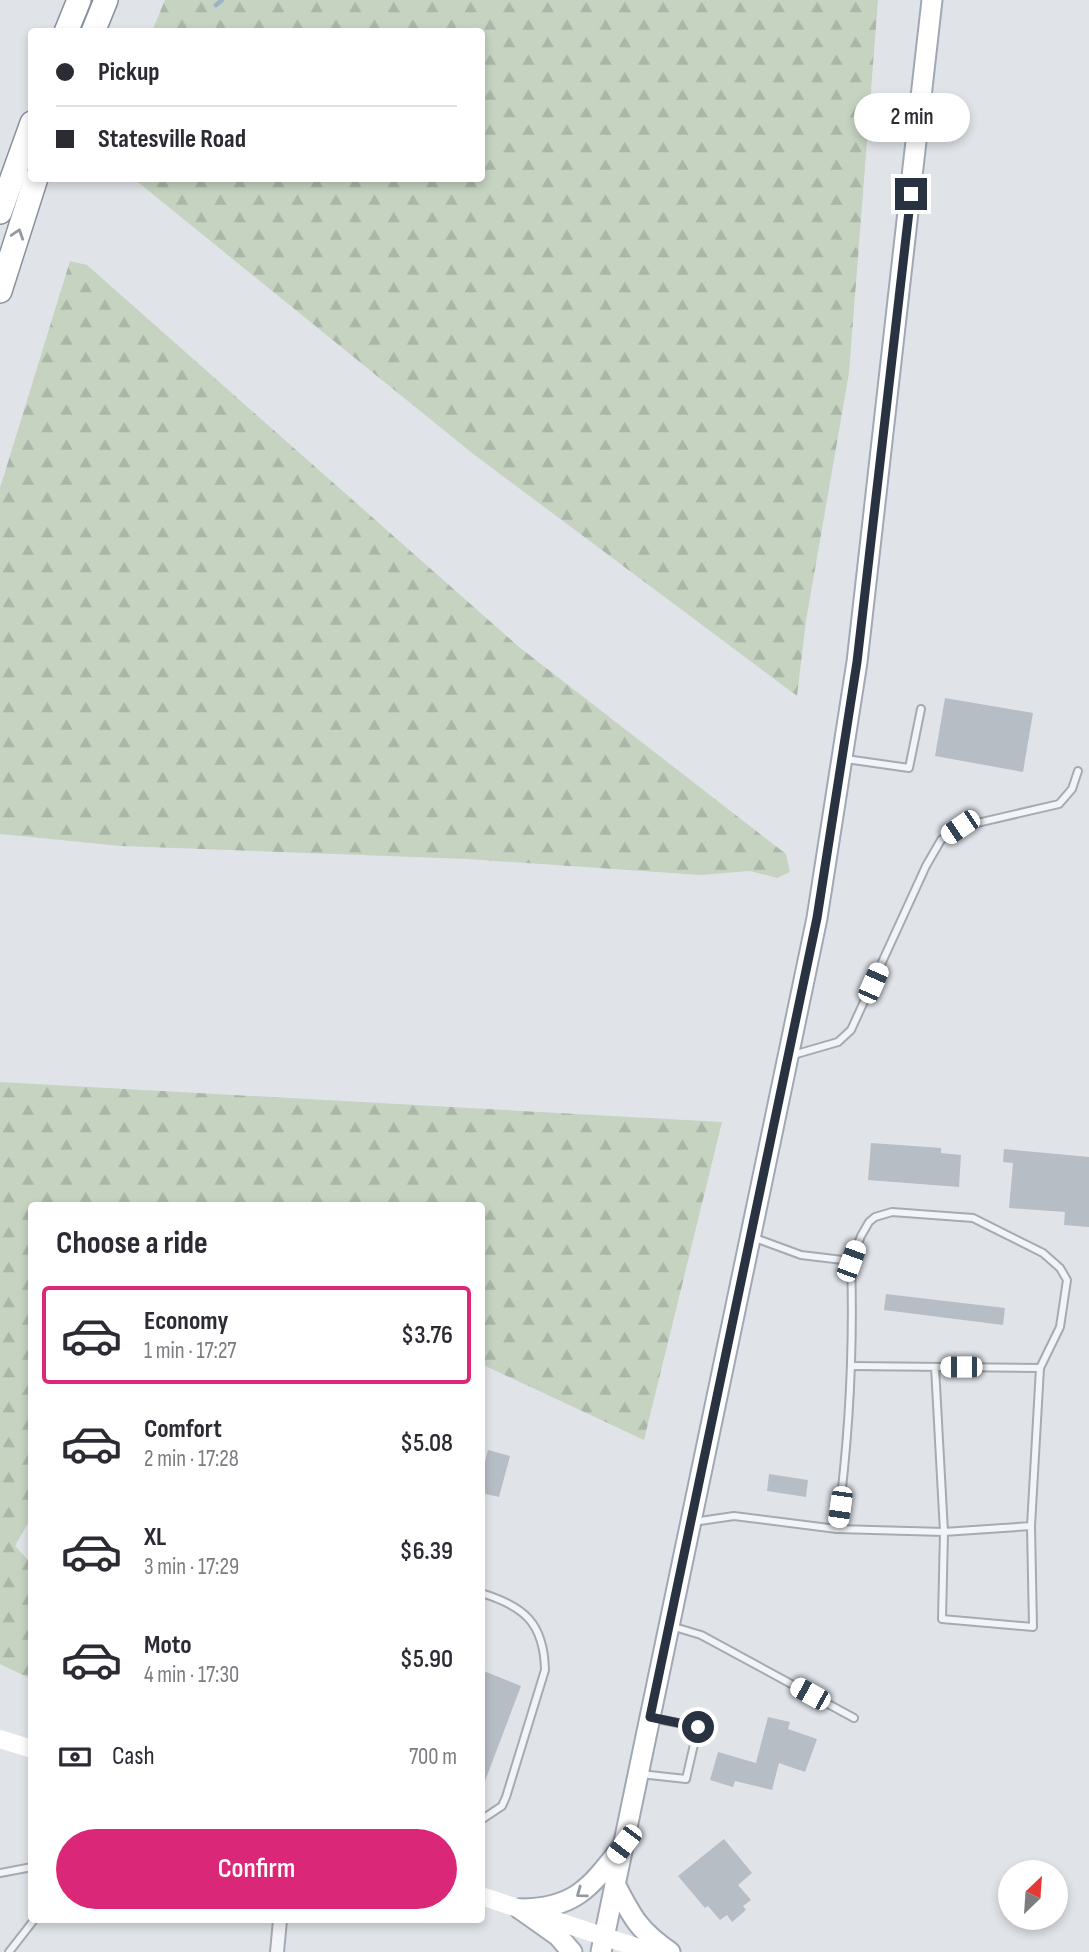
<!DOCTYPE html>
<meta charset="utf-8">
<style>
:root{--surface:#fff;--page:#f2f2f3;--text:#2b2b33;--muted:#7c7c81;--line:#e1e1e2;--accent:#db2777}
body{margin:0;font-family:"Sofia Sans Condensed",sans-serif;background:var(--page);color:var(--text);height:100vh;display:flex;flex-direction:column;font-size:26px;white-space:nowrap}
*{box-sizing:border-box;margin:0}
p{font-size:23px;color:var(--muted)}
.icon{flex:none;width:38px;height:38px;fill:none;stroke:currentColor;stroke-width:2;stroke-linecap:round;stroke-linejoin:round}
.map{position:relative;flex:1;overflow:hidden}
.side{position:absolute;left:28px;top:1202px;width:457px;height:721px;display:flex;flex-direction:column;background:var(--surface);border-radius:7px;box-shadow:0 4px 10px #0003}
.side>*{flex:none}
.guide{position:absolute;left:28px;top:28px;width:457px;height:154px;border-radius:7px;box-shadow:0 4px 10px #0003;display:grid;align-content:center;height:154px;padding:0 28px;background:var(--surface)}
.needle{width:46px;rotate:25deg}
.fabs{position:absolute;left:998px;top:1860px;display:grid;gap:14px}
.fabs a{display:grid;place-items:center;width:70px;height:70px;border-radius:50%;background:var(--surface);box-shadow:0 4px 10px #0003;font-size:35px}
.end{position:absolute;width:32px;height:32px;margin:-16px;border:9px solid #293240;background:#fff;box-shadow:0 0 0 4px #fff}
.from{border-radius:50%}
.bubble{position:absolute;height:49px;border-radius:24px;background:var(--surface);box-shadow:0 4px 10px #0003;font-size:23px;font-weight:600;line-height:49px;text-align:center}
.car{position:absolute;width:21px;height:42px;margin:-21px -10px;border-radius:9px;box-shadow:0 0 5px 2px #0007;background:linear-gradient(#fff 24%,#345 0 40%,#fff 0 76%,#345 0 86%,#fff 0)}
.guide b{display:flex;align-items:center;gap:24px;height:66px;font-size:26px}
.guide b+b{border-top:2px solid var(--line)}
.guide i{width:18px;height:18px;background:var(--text)}
ul{padding:0;list-style:none}
li{display:flex;align-items:center;gap:21px;height:98px;margin:0 14px 10px;padding:0 14px;border:4px solid transparent;border-radius:7px}
li div{flex:1}
li b{display:block;font-size:26px}
li em{font-style:normal;font-weight:600}
li.active{border-color:var(--accent)}
li>.icon{width:63px;height:63px;stroke-width:1.5}
h2{padding:0 28px;font-size:32px;line-height:84px}
.pay{display:flex;align-items:center;gap:18px;height:77px;padding:0 28px;font-size:26px}
.pay p{margin-inline-start:auto}
.cta{display:flex;gap:14px;margin-top:auto;padding:14px 28px}
.cta a{flex:1;height:80px;border-radius:42px;background:var(--accent);color:#fff;font-size:28px;font-weight:600;line-height:80px;text-align:center}
.map>svg:first-child{display:block}
.forest{fill:url(#forest-firs)}
.lines{fill:none;stroke-linecap:round;stroke-linejoin:round}
.stream{stroke:#9bb3c8;stroke-width:4.5}
.building{fill:#b7bdc5}
.lane-casing{stroke:#a5abb3;stroke-width:10}
.street-casing{stroke:#a5abb3;stroke-width:16}
.primary-casing{stroke:#9fa8b4;stroke-width:23}
.highway-casing{stroke:#88929f;stroke-width:26}
.lane{stroke:#f3f4f7;stroke-width:6}
.street{stroke:#f3f4f7;stroke-width:12}
.secondary{stroke:#fff;stroke-width:18}
.primary{stroke:#fff;stroke-width:19}
.highway{stroke:#fff;stroke-width:23}
.oneway{stroke:#9498a0}
.route{stroke:#293240;stroke-width:9}
</style>
<div class="map">
<svg width="1089" height="1952" viewBox="0 0 1089 1952">
<defs>
<pattern id="forest-firs" width="22" height="20" patternUnits="userSpaceOnUse" patternTransform="scale(1.75)"><rect width="22" height="20" fill="#c6d3c1"/><path d="M5 1l3.5 6h-7zM16 11l3.5 6h-7z" fill="#aab6a7"/></pattern>
</defs>
<rect width="100%" height="100%" fill="#e0e4e9"/>
<!-- forest -->
<g class="forest">
<path d="M165,0H878L849,373L806,621L797,696L472,453L134,179L481,178V32L152,31Z"/>
<path d="M70,261L87,265L519,647L786,854L790,872L777,878L750,871L701,875L467,859L121,846L0,834V488Z"/>
<path d="M0,1082L722,1122L644,1440L481,1364V1206H32V1516L15,1546L31,1563V1679L0,1664Z"/>
</g>
<g class="lines">
<!-- stream -->
<path class="stream" d="M216,5L222,0"/>
</g>
<!-- building -->
<g class="building">
<path d="M945,698L1033,713L1023,772L935,756Z"/>
<path d="M871,1143L941,1148V1153L961,1155L959,1187L868,1180Z"/>
<path d="M1004,1149L1089,1157V1227L1064,1225L1065,1212L1009,1208L1013,1163L1003,1162Z"/>
<path d="M886,1294L1005,1308L1003,1325L884,1310Z"/>
<path d="M488,1450L510,1456L499,1497L481,1493V1477Z"/>
<path d="M769,1474L808,1480L806,1497L767,1491Z"/>
<path d="M481,1670L521,1686L482,1789H481Z"/>
<path d="M768,1717L790,1722L788,1729L817,1739L805,1772L779,1763L772,1790L735,1781L733,1787L710,1780L718,1752L756,1763Z"/>
<path d="M724,1839L752,1873L738,1885L751,1900L743,1906L746,1910L732,1922L727,1915L720,1920L708,1906L705,1908L678,1876Z"/>
</g>
<g class="lines">
<!-- lane casing -->
<g class="lane-casing">
<g id="lane">
<path d="M846,759L909,768L921,709"/>
<path d="M793,1055L838,1042L851,1030L926,866L941,840L960,827L1059,804L1072,789L1078,771"/>
<path d="M752,1237L801,1255L851,1261C854,1351 849,1440 837,1529L944,1532L942,1619L1033,1627L1031,1526"/>
<path d="M851,1261L861,1236L869,1222L875,1217L892,1212L973,1218L1043,1253L1060,1268L1067,1280L1060,1327L1040,1368"/>
<path d="M851,1366L1040,1368L1031,1526L944,1532L935,1367"/>
<path d="M693,1522L734,1516L837,1529"/>
<path d="M481,1593C524,1606 544,1623 545,1670L506,1797L502,1806L481,1820"/>
<path d="M671,1626L701,1635L854,1718"/>
<path d="M640,1774L686,1779L698,1727L652,1718"/>
<path d="M0,1873L32,1867"/>
<path d="M9,1952L34,1920"/>
</g>
</g>
<!-- street casing -->
<g class="street-casing">
<path id="street" d="M277,1952L280,1920"/>
</g>
<!-- primary casing -->
<g class="primary-casing">
<g id="primary">
<path d="M615,1884C632,1917 639,1931 670,1952"/>
<path d="M520,1909C574,1909 590,1888 621,1848"/>
<path d="M520,1909L558,1936L572,1952"/>
<path d="M601,1952L817,918L857,662L932,0"/>
</g>
</g>
<!-- highway casing -->
<g class="highway-casing">
<g id="highway">
<path d="M66,32L79,0"/>
<path d="M93,32L106,0"/>
<path d="M0,212L32,123"/>
<path d="M0,291L36,178"/>
</g>
</g>
<!-- lane -->
<use href="#lane" class="lane"/>
<!-- street -->
<use href="#street" class="street"/>
<!-- secondary -->
<g class="secondary">
<path d="M0,1739L32,1749"/>
<path d="M481,1896L651,1952"/>
</g>
<!-- primary -->
<use href="#primary" class="primary"/>
<!-- highway -->
<use href="#highway" class="highway"/>
</g>
<!-- one-way arrows -->
<defs><path id="oneway-chevron" d="M-2-3.5L2.5 0L-2 3.5" fill="none" stroke-width="1.6" stroke-linecap="round" stroke-linejoin="round" transform="scale(1.75)"/></defs>
<g class="oneway">
<use href="#oneway-chevron" transform="translate(18 234) rotate(-72)"/>
<use href="#oneway-chevron" transform="translate(581 1893) rotate(144)"/>
</g>
<g class="lines">
<!-- route -->
<path class="route" d="M698,1727L650,1717L817,918L857,662L911,194"/>
</g>
</svg>
<div class="fabs">
<a><svg class="needle" viewBox="-14 -14 28 28"><path d="M0-13l5 13h-10z" fill="#e53935"/><path d="M0 13l5-13h-10z" fill="#7c7c81"/></svg></a>
</div>
<i class="end from" style="left:698px;top:1727px"></i>
<i class="end" style="left:911px;top:194px"></i>
<div class="bubble" style="left:854px;top:93px;width:116px">2 min</div>
<i class="car" style="left:960px;top:827px;rotate:236deg"></i>
<i class="car" style="left:873px;top:983px;rotate:24deg"></i>
<i class="car" style="left:851px;top:1261px;rotate:20deg"></i>
<i class="car" style="left:961px;top:1367px;rotate:270deg"></i>
<i class="car" style="left:840px;top:1507px;rotate:188deg"></i>
<i class="car" style="left:810px;top:1694px;rotate:299deg"></i>
<i class="car" style="left:624px;top:1844px;rotate:217deg"></i>
<div class="guide">
<b><i class="from"></i>Pickup</b>
<b><i></i>Statesville Road</b>
</div>
<section class="side">
<h2>Choose a ride</h2>
<ul>
<li class="active"><svg class="icon" aria-label="car" viewBox="0 0 24 24"><path d="M5 17H2v-5l4-1 3-4h7l3 4 3 1v5h-3M9 17h6M6 11h13"/><circle cx="7" cy="17" r="2"/><circle cx="17" cy="17" r="2"/></svg><div><b>Economy</b><p>1 min · 17:27</p></div><em>$3.76</em></li>
<li><svg class="icon" aria-label="car" viewBox="0 0 24 24"><path d="M5 17H2v-5l4-1 3-4h7l3 4 3 1v5h-3M9 17h6M6 11h13"/><circle cx="7" cy="17" r="2"/><circle cx="17" cy="17" r="2"/></svg><div><b>Comfort</b><p>2 min · 17:28</p></div><em>$5.08</em></li>
<li><svg class="icon" aria-label="car" viewBox="0 0 24 24"><path d="M5 17H2v-5l4-1 3-4h7l3 4 3 1v5h-3M9 17h6M6 11h13"/><circle cx="7" cy="17" r="2"/><circle cx="17" cy="17" r="2"/></svg><div><b>XL</b><p>3 min · 17:29</p></div><em>$6.39</em></li>
<li><svg class="icon" aria-label="car" viewBox="0 0 24 24"><path d="M5 17H2v-5l4-1 3-4h7l3 4 3 1v5h-3M9 17h6M6 11h13"/><circle cx="7" cy="17" r="2"/><circle cx="17" cy="17" r="2"/></svg><div><b>Moto</b><p>4 min · 17:30</p></div><em>$5.90</em></li>
</ul>
<div class="pay"><svg class="icon" aria-label="cash" viewBox="0 0 24 24"><path d="M3 7h18v10H3z"/><circle cx="12" cy="12" r="2"/></svg>Cash<p>700 m</p></div>
<div class="cta"><a>Confirm</a></div>
</section>
</div>
